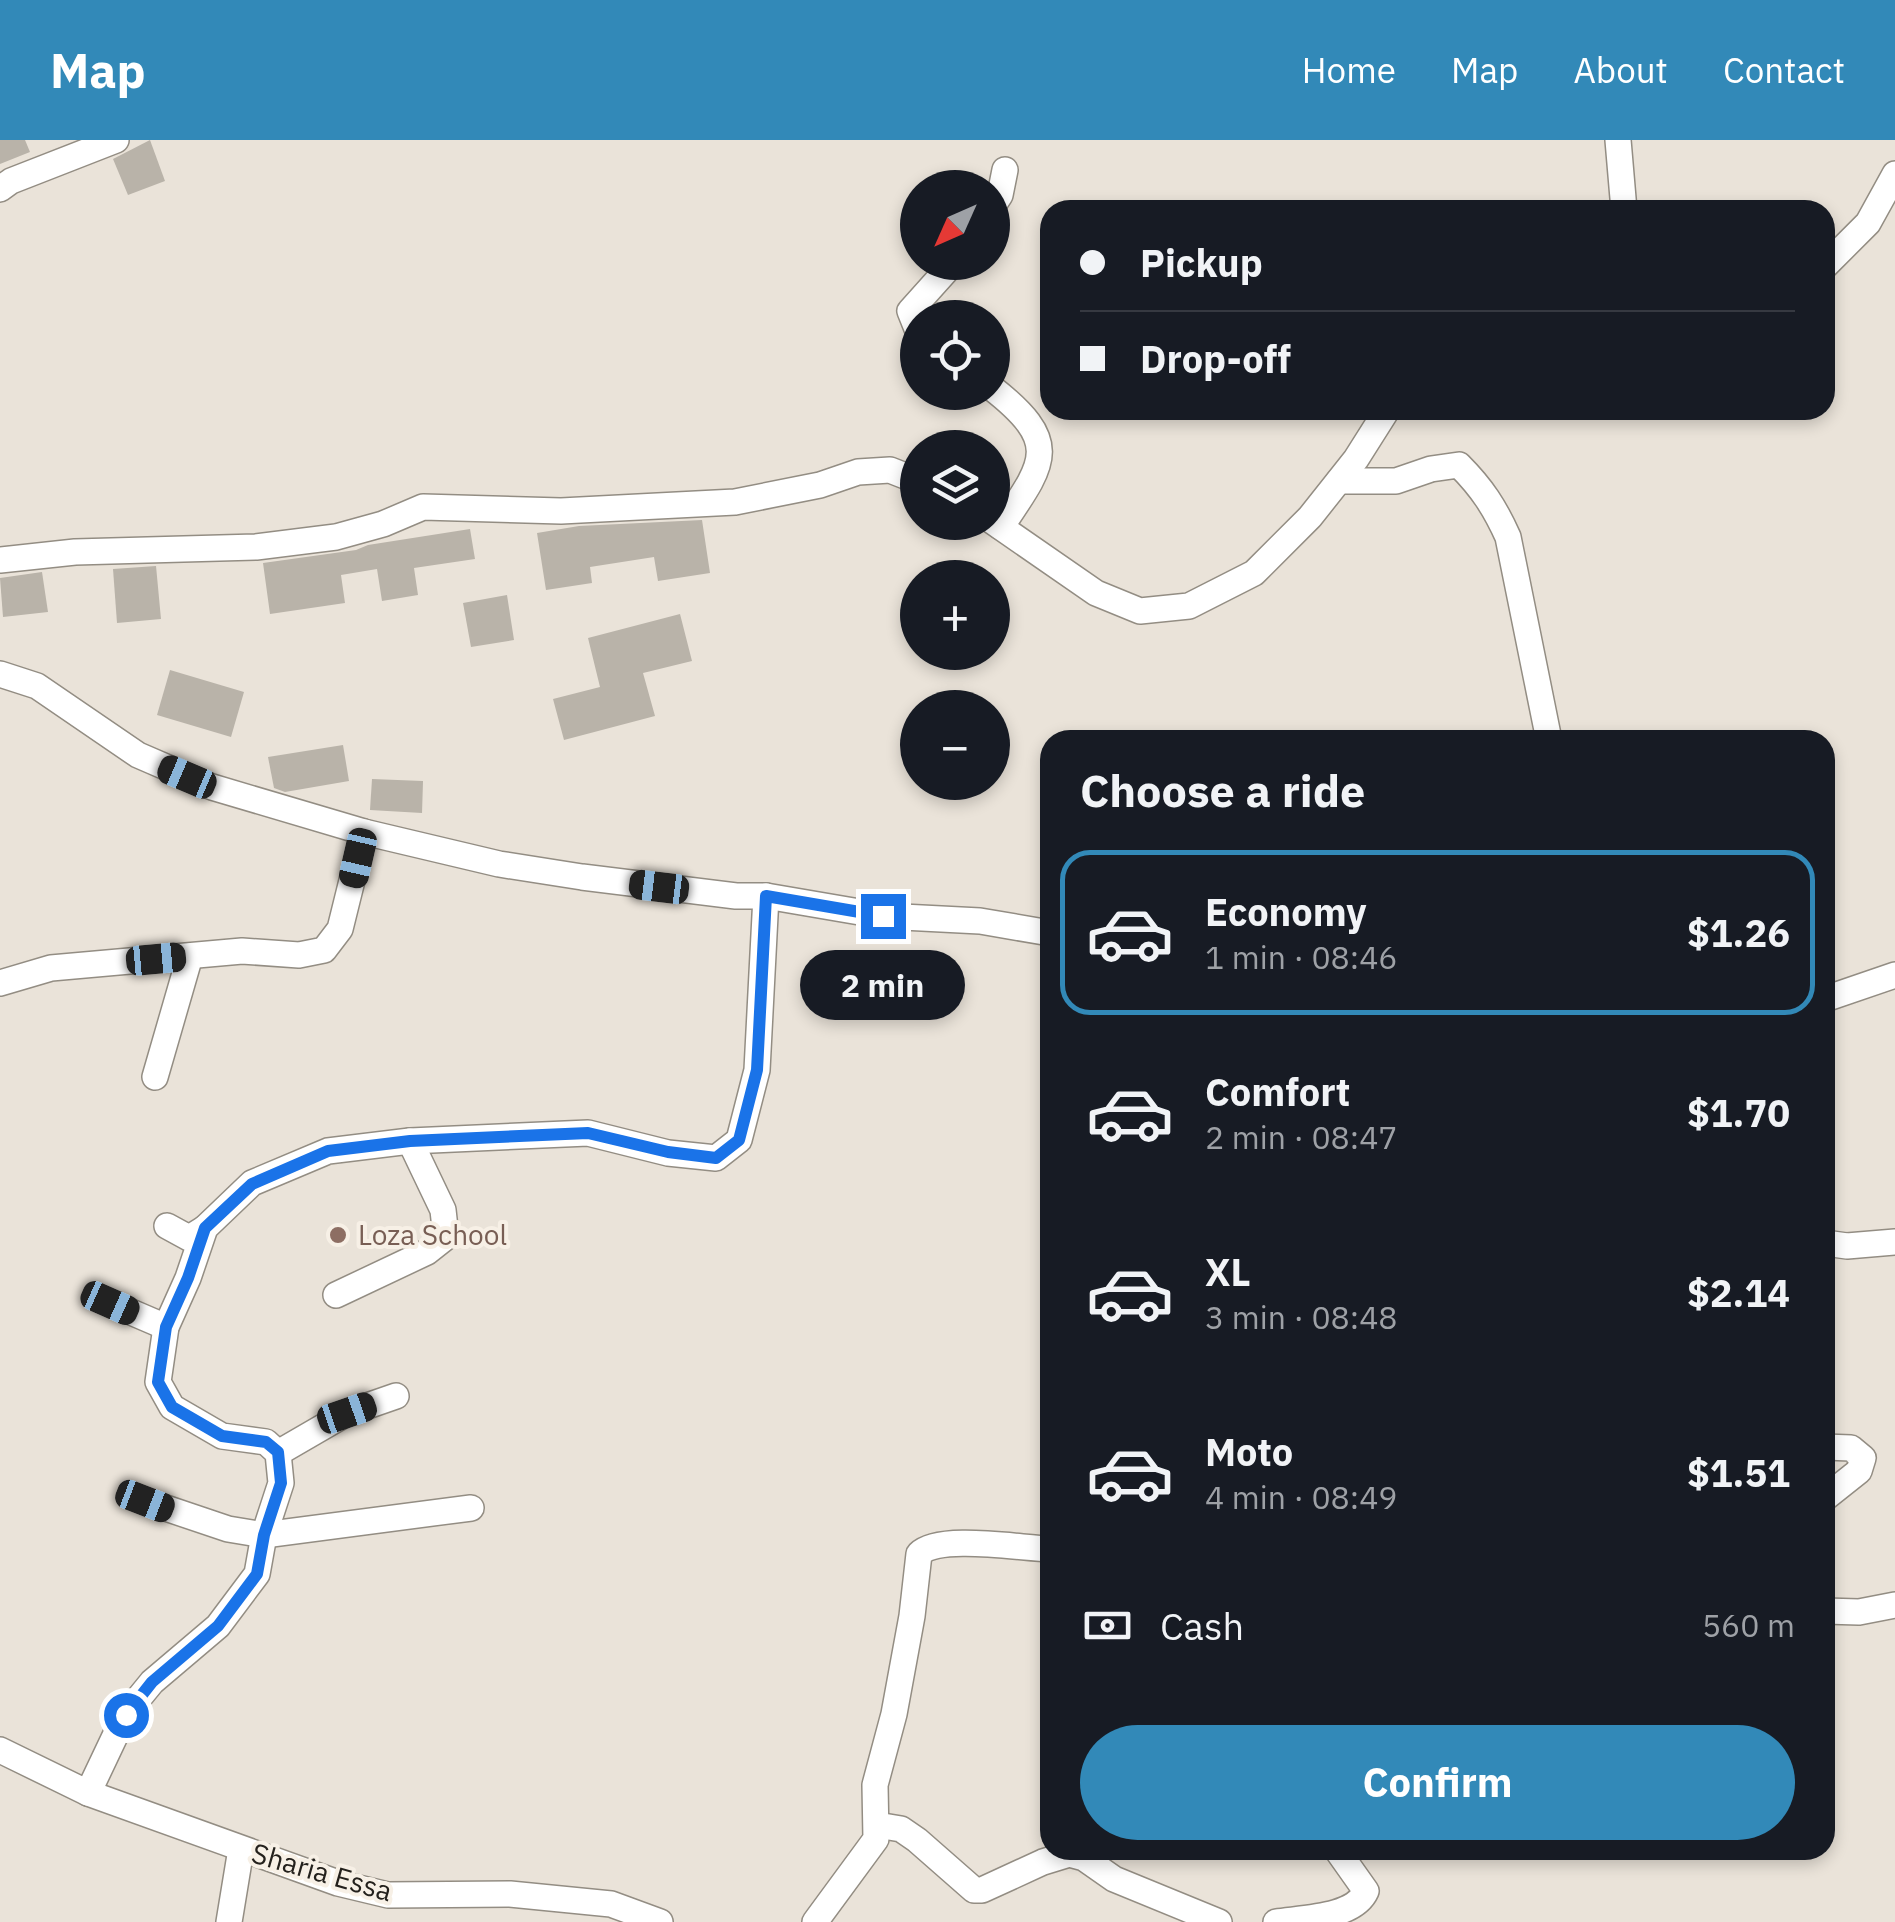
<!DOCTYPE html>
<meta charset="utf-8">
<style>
:root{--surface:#171b24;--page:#242831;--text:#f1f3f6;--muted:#9ea1a6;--line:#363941;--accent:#3289b8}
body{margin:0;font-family:"IBM Plex Sans",sans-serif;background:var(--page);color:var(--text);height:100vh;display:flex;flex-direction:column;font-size:38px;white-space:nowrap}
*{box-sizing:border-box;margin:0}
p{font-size:32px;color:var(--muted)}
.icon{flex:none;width:55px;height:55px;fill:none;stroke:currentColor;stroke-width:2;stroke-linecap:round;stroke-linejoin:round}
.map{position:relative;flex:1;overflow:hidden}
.panel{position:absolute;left:1040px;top:590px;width:795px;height:1130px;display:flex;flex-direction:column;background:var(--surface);border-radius:30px;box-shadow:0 5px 15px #0003}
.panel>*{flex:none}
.top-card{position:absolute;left:1040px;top:60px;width:795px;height:220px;border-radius:30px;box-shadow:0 5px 15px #0003;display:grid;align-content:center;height:220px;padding:0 40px;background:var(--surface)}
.needle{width:65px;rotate:225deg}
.buttons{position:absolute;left:900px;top:30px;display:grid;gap:20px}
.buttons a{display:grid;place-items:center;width:110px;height:110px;border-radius:50%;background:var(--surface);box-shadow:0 5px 15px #0003;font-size:50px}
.end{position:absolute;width:45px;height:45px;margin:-22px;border:12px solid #1a73e8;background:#fff;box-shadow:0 0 0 5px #fff}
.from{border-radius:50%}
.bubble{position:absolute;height:70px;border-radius:35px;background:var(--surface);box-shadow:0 5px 15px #0003;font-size:32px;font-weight:800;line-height:70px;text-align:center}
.car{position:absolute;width:30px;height:60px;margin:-30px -15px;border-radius:12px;box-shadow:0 0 8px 2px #0007;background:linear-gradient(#222 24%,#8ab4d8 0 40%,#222 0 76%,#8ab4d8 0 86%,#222 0)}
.top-card b{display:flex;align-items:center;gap:35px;height:95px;font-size:38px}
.top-card b+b{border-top:2px solid var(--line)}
.top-card i{width:25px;height:25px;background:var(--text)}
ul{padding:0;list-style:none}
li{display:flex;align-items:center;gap:30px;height:165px;margin:0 20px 15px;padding:0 20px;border:5px solid transparent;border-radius:30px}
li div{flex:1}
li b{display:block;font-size:38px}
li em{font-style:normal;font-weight:800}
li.on{border-color:var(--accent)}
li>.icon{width:90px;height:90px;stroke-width:1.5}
h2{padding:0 40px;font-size:45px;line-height:120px}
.pay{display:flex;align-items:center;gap:25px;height:110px;padding:0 40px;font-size:38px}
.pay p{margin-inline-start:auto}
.primary-button{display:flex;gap:20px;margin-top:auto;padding:20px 40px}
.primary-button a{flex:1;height:115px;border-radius:60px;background:var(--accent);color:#fff;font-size:40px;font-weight:800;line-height:115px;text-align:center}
header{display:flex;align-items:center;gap:60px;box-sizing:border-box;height:140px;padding:0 50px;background:var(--accent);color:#fff}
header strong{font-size:48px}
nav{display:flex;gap:55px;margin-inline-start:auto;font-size:35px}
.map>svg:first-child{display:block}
.building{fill:#b9b3a9}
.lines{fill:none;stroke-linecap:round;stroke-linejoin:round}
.minor-casing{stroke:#938d83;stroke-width:28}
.minor{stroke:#fff;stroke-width:25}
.route{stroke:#1a73e8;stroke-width:12}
.education-dot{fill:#8d6e63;stroke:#f7f0e6;stroke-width:4}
.labels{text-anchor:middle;stroke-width:8;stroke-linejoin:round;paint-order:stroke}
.education-label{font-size:28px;fill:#785e54;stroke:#f7f0e6;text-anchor:start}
.street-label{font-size:28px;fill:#24211d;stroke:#f7f0e6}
</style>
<header>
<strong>Map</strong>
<nav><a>Home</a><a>Map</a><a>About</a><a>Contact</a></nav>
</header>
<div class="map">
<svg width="1895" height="1782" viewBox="0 0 1895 1782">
<rect width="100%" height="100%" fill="#eae3d9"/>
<!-- building -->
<g class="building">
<path d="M0,0H25L30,12L0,24Z"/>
<path d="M150,0L165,41L128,55L113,19Z"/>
<path d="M702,380L710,433L658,441L654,417L590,427L592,443L546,450L537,393L579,386Z"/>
<path d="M470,389L475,419L414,428L418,455L382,461L377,429L341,435L345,463L270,474L263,423L356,410L368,405Z"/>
<path d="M156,426L161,479L117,483L113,429Z"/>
<path d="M42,432L48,472L3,477L0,438Z"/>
<path d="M507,455L514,500L471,507L463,463Z"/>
<path d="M680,474L692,521L643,533L655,576L564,600L553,559L600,547L588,498Z"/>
<path d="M170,530L244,552L231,597L157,575Z"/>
<path d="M343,605L349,641L285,652L274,648L268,617Z"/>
<path d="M372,639L423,641L422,673L370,670Z"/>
</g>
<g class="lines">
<!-- minor casing -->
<g class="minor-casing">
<g id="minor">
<path d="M1618,0L1624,70"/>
<path d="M0,49L11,41L116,0"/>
<path d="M992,67L1000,55L1005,30"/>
<path d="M1825,126L1868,83L1895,34"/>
<path d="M918,191L910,171L954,122"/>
<path d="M992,248C1062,303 1045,322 1001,387"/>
<path d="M1339,341H1396L1431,329L1459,325C1482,348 1495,368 1508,397L1549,600"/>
<path d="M992,381L1096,453L1140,471L1189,466L1254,433L1310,377L1356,319L1387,270"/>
<path d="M0,420L75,412L256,407L336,397L383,384L423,367L561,371L735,362L820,345L858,332L890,330L918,341"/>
<path d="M0,534L37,546L138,615L212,647L364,692L499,724L582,737L736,756H766L883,776L980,781L1050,793"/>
<path d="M0,843L51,828L242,811L299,815L324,810L340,789L364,692"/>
<path d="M1825,859L1895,835"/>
<path d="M155,937L190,816"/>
<path d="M167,1086L189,1098L205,1088"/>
<path d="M1825,1103L1847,1106L1895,1102"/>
<path d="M336,1155L427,1112L446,1097L443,1070L410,1001"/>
<path d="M110,1163L166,1187"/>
<path d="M1825,1307L1851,1308L1863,1318L1859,1331L1825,1358"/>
<path d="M278,1313L347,1273L396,1256"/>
<path d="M145,1361L228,1389L264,1395L471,1368"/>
<path d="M1825,1471L1859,1472L1895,1465"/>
<path d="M0,1610L88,1653L338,1743L388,1755L510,1754L611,1764L660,1782"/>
<path d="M88,1653L125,1575L152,1542L218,1486L257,1434L264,1395L281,1343L278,1313L266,1302L222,1296L172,1267L158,1242L166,1187L188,1138L205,1088L252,1043L328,1011L410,1001L588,993L668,1013L716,1018L739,1000L757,930L766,756"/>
<path d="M877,1685L901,1689L917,1700L974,1750H982L1043,1722L1069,1714L1084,1718L1114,1739L1219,1782"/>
<path d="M229,1782L241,1709"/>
<path d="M815,1782L876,1699L875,1645L894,1574L912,1476L919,1414C939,1394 1019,1408 1050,1409"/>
<path d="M1276,1782C1302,1778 1354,1778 1366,1751L1337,1710"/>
</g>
</g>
<!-- minor -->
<use href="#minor" class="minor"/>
</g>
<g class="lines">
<!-- route -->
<path class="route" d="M126,1575L152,1542L218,1486L257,1434L264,1395L281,1343L278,1312L266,1302L222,1296L172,1267L158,1242L166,1187L188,1138L205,1088L252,1044L328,1011L410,1001L588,993L668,1012L716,1018L739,1000L757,930L766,756L883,776"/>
</g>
<!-- markers -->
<circle class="education-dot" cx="338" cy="1095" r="10"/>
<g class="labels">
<!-- education labels -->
<g class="education-label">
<text x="358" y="1105">Loza School</text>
</g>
<!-- street labels -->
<g class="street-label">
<text transform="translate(322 1732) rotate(16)" y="10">Sharia Essa</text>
</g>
</g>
</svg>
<div class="buttons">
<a><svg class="needle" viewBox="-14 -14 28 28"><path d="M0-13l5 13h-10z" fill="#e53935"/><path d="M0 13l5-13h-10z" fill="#9ea1a6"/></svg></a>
<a><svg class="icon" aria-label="locate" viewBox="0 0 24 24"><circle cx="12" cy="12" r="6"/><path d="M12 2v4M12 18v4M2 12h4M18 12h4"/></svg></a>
<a><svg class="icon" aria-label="layers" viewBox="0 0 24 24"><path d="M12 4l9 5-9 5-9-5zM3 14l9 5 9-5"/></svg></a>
<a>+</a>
<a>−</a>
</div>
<i class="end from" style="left:126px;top:1575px"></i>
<i class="end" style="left:883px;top:776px"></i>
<div class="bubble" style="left:800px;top:810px;width:165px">2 min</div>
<i class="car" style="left:187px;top:637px;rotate:293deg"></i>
<i class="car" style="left:358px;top:718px;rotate:193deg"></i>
<i class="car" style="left:659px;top:747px;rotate:277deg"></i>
<i class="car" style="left:156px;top:819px;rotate:85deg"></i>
<i class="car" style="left:110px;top:1163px;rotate:114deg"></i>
<i class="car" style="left:347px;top:1273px;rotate:71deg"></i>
<i class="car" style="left:145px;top:1361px;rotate:111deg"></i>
<div class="top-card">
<b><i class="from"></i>Pickup</b>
<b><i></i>Drop-off</b>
</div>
<section class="panel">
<h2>Choose a ride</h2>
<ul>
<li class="on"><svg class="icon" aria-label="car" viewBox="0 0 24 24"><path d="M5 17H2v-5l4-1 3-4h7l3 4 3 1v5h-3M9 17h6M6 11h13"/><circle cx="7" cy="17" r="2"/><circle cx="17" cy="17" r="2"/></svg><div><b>Economy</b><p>1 min · 08:46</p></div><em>$1.26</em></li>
<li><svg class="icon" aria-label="car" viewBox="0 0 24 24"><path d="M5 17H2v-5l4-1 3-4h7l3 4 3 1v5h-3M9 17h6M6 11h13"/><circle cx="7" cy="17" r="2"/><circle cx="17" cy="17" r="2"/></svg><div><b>Comfort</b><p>2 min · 08:47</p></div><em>$1.70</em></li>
<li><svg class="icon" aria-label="car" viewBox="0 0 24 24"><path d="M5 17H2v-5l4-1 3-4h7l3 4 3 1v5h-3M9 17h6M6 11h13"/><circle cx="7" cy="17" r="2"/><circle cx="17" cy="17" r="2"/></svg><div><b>XL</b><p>3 min · 08:48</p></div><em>$2.14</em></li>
<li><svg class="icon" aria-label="car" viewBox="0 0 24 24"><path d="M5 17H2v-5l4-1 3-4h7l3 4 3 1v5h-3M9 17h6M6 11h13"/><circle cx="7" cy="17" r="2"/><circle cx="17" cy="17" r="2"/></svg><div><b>Moto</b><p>4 min · 08:49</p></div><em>$1.51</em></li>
</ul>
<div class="pay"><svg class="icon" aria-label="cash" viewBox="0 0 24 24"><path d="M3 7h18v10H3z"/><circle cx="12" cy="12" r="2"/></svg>Cash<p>560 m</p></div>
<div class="primary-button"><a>Confirm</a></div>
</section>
</div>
